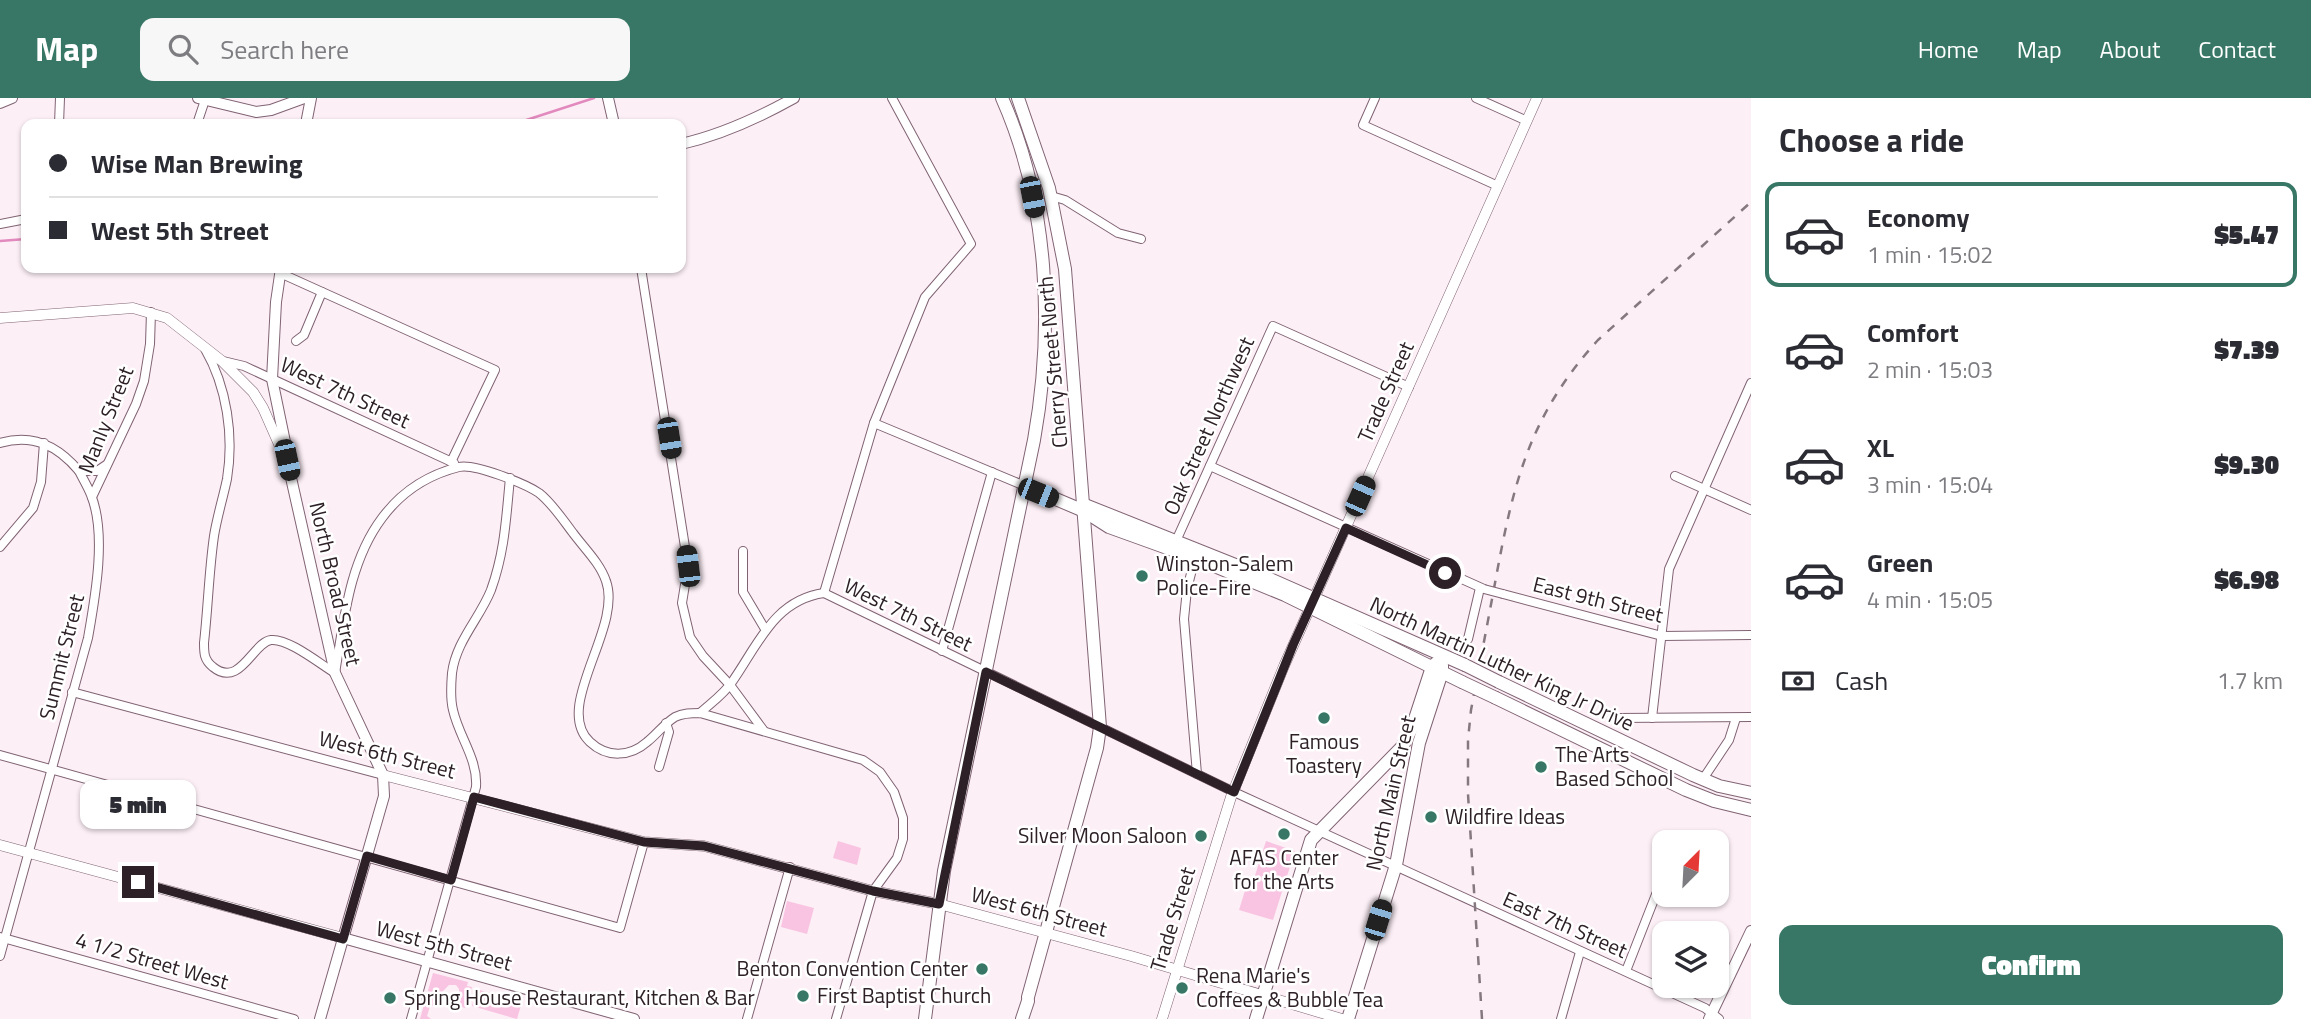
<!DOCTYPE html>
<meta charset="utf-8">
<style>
:root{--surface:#fff;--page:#f7f7f7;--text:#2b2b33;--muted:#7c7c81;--line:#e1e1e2;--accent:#387765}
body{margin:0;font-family:"Titillium Web",sans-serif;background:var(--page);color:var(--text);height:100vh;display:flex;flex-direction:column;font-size:26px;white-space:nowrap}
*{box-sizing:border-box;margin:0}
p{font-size:23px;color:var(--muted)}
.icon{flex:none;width:38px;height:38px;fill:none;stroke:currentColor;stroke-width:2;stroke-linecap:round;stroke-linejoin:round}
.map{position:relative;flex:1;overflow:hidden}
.panel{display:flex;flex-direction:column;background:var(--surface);width:560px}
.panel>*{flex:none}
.hud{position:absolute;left:21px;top:21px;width:665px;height:154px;border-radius:14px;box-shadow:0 2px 5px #0004;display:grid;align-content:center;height:154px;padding:0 28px;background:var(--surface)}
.needle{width:46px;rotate:24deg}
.buttons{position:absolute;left:1652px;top:732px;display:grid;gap:14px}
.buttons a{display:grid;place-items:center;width:77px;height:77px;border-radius:14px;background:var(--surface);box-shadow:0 2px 5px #0004;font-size:35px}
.end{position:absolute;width:32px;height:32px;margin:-16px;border:9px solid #2d2127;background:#fff;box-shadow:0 0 0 4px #fff}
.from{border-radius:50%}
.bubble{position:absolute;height:49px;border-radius:14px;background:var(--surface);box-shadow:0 2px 5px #0004;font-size:23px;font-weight:800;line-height:49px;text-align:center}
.car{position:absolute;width:21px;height:42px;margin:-21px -10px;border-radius:9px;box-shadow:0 0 5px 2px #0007;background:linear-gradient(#222 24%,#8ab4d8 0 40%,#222 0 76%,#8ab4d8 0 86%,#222 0)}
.hud b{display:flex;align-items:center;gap:24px;height:66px;font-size:26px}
.hud b+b{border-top:2px solid var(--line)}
.hud i{width:18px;height:18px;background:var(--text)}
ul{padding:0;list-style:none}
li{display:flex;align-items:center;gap:21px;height:105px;margin:0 14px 10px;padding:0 14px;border:4px solid transparent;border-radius:14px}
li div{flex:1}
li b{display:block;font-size:26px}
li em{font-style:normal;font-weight:800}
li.on{border-color:var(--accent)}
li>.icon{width:63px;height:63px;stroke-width:1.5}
h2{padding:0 28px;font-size:32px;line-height:84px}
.pay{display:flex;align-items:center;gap:18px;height:77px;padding:0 28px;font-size:26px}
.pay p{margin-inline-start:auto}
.primary-button{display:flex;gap:14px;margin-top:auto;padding:14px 28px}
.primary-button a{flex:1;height:80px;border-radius:14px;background:var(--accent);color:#fff;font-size:28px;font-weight:800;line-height:80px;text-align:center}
header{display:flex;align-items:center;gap:42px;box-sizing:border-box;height:98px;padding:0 35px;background:var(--accent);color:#fff}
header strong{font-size:33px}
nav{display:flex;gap:38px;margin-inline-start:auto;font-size:24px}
.search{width:490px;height:63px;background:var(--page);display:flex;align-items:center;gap:18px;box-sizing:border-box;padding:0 24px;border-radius:14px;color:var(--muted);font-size:26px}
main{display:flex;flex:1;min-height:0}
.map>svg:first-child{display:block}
.green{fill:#f9c4e1}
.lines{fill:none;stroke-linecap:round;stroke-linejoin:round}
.stream{stroke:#e289bd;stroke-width:2.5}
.minor-casing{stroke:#806373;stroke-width:10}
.tertiary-casing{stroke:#806373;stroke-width:11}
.secondary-casing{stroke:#806373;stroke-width:12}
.primary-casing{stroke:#806373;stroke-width:14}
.minor{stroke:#fff;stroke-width:8}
.tertiary{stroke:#fff;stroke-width:10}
.secondary{stroke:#fff;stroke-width:10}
.primary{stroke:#fff;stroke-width:12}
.rail{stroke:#85797f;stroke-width:2.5;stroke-dasharray:9 9;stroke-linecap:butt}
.minor-bridge-casing{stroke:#806373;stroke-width:10;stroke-linecap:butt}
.primary-bridge-casing{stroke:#806373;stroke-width:14;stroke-linecap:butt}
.minor-bridge{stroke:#fff;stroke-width:8}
.primary-bridge{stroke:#fff;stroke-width:12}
.route{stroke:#2d2127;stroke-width:9}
.poi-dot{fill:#387765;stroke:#fff;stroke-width:2.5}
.labels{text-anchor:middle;stroke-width:5;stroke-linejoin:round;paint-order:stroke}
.street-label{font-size:21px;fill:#2d2127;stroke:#fff}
.poi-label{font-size:21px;fill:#2d2127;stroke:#fff;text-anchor:start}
</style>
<header>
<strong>Map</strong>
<div class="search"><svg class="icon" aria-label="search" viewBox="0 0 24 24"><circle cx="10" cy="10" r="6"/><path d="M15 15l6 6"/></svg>Search here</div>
<nav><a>Home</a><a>Map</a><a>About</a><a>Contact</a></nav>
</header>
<main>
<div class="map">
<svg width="1751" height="921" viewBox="0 0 1751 921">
<rect width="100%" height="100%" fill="#fceff6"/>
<!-- green -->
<g class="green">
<path d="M838,743L861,750L857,767L833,760Z"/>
<path d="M1266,743L1295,753L1273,822L1239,812L1247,786L1252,787Z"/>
<path d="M787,803L814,810L807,836L781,829Z"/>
<path d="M433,875L468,884L467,888L472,889L465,910L455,907L459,899V891L456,887H449L437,899L435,907L430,908L427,918L431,921H420Z"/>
<path d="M476,891L522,904L517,921L472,908Z"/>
</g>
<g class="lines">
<!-- stream -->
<g class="stream">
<path d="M514,26L594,0"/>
<path d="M0,143L26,141"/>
</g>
<!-- minor casing -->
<g class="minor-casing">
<g id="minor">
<path d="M1375,0L1363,27L1498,88"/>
<path d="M1476,0L1525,22"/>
<path d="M59,26L60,0"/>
<path d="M197,26L205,2"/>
<path d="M1051,98L1065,102L1118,135L1141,141"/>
<path d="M0,126L26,121"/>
<path d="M641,170L688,468L682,505L690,539L703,558L730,587L764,633"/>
<path d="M280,175L495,272L451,364"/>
<path d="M296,243L304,237L322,194"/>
<path d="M205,251C227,289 234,338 227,381C223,400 217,419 214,438C209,473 208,509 204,545C204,555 204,562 213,569C240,591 253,544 271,542C288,540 320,566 335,575C344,522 349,464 382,420C402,393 427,377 459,369C474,365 526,386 539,395C552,405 563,422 573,435C584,450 600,465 606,483C623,530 552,609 590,644C607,660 630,659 647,644C657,636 664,626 675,619C683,615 691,615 700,615L863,662L880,674L894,694L903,720V741L897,760L873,793L836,921"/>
<path d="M223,263L244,268L454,365"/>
<path d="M874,325L1025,388"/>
<path d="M0,345C33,335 58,348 79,373H97L106,367"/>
<path d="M1210,368L1484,491"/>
<path d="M1675,378L1751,412"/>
<path d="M92,399L136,306L144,283L150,246L151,214"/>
<path d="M1176,443L1273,228L1409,289"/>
<path d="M0,449L33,410L41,384L44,345"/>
<path d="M743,453V494L765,531"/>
<path d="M1195,460L1187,491L1184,521L1197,676"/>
<path d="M824,495L1234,694L1705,910L1719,921"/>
<path d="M824,495L874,325L925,199L971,146L892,0"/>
<path d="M1503,496L1662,538L1751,537"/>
<path d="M1468,541L1480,490"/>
<path d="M942,553L992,374"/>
<path d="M72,594L383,677"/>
<path d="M700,615C711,605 724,596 732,584C758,547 774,502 824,495"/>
<path d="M1618,620L1751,619"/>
<path d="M1652,620L1669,471L1751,285"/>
<path d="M0,657L620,830L644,744"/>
<path d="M659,669L669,634L666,625"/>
<path d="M1703,681L1729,642L1736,620"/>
<path d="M1677,744L1678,740"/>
<path d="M0,839L294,921"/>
<path d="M0,858L88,540C95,500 107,436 91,397C88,389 83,381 79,373"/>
<path d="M1626,873L1664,776"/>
<path d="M411,921L476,689C478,661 459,639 453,612C450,600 451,587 452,575C456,543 480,520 491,492C505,453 506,420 510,380"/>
<path d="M747,921L790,769"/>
<path d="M1561,921L1580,854"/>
</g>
</g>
<!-- tertiary casing -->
<g class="tertiary-casing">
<g id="tertiary">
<path d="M0,220L133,210L167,220L222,263L253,294L263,310L286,362"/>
<path d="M383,677L644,744L704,748L873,793L939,806L1131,858L1342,921"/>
<path d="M0,747L343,840"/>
<path d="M1162,921L1231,699L1284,568L1537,0"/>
</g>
</g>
<!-- secondary casing -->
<g class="secondary-casing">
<g id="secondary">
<path d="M198,0L256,14L271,12L304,0"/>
<path d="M608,0L614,26"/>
<path d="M0,5L12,0"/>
<path d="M306,26L311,0"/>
<path d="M681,46C721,37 758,20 794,0"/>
<path d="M281,170L276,204L272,281L285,344L287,362L335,575L383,677L384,698L320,921"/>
<path d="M343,840L634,921"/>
<path d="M1709,921L1751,833"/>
</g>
</g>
<!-- primary casing -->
<g class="primary-casing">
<g id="primary">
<path d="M1018,0L1049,90L1065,171L1100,629L1097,650L1028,899"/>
<path d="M1025,388L1084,413L1109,429L1195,460L1285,497L1462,584"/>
<path d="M1085,407L1263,478L1465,567"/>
<path d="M1499,584L1693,677L1719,688L1751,695"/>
<path d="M1496,600L1686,692L1714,703L1751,712"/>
<path d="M925,921L944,773L1034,342C1054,230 1049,106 1002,0"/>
<path d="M1022,921L1028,903"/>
<path d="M1256,921L1311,742L1402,649L1412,630L1432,569L1436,565"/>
<path d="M1348,921L1396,767L1419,645L1442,574V567"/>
</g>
</g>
<!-- minor -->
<use href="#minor" class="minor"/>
<!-- tertiary -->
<use href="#tertiary" class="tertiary"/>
<!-- secondary -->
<use href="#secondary" class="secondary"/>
<!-- primary -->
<use href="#primary" class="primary"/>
<!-- rail -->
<path class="rail" d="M1482,921L1468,696V642L1471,612C1479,570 1487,528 1495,485C1513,387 1528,319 1598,242L1751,104"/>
<!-- minor-bridge casing -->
<g class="minor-bridge-casing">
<path id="minor-bridge" d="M1484,491L1503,496"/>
</g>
<!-- primary-bridge casing -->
<g class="primary-bridge-casing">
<g id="primary-bridge">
<path d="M1465,567L1499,584"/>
<path d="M1462,584L1496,600"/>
</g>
</g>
<!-- minor-bridge -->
<use href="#minor-bridge" class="minor-bridge"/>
<!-- primary-bridge -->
<use href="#primary-bridge" class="primary-bridge"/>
</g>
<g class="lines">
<!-- route -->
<path class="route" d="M138,784L343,841L367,758L451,782L474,699L644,744L704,748L873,793L939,806L986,574L1234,694L1293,547L1346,430L1445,475"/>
</g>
<!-- markers -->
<g class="poi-dot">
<circle cx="1142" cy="478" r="7"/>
<circle cx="1324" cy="620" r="7"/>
<circle cx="1541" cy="669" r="7"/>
<circle cx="1431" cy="719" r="7"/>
<circle cx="1284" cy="736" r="7"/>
<circle cx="1201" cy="738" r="7"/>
<circle cx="982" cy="871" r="7"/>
<circle cx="1182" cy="890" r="7"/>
<circle cx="803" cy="898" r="7"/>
<circle cx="390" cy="900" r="7"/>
</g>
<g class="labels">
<!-- street labels -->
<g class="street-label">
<text transform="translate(1053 264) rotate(-95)" y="7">Cherry Street North</text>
<text transform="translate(1386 294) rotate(-66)" y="7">Trade Street</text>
<text transform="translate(345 295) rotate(25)" y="7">West 7th Street</text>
<text transform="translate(106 322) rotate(-68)" y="7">Manly Street</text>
<text transform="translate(1209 328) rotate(-66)" y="7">Oak Street Northwest</text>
<text transform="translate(335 486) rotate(77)" y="7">North Broad Street</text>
<text transform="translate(1598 502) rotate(14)" y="7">East 9th Street</text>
<text transform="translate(908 517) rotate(26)" y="7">West 7th Street</text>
<text transform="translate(62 559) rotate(-76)" y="7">Summit Street</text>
<text transform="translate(1502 566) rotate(25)" y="7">North Martin Luther King Jr Drive</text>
<text transform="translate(387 657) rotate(14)" y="7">West 6th Street</text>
<text transform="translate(1391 695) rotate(-77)" y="7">North Main Street</text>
<text transform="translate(1039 814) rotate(15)" y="7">West 6th Street</text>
<text transform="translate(1173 821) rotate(-73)" y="7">Trade Street</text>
<text transform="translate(1565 827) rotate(24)" y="7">East 7th Street</text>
<text transform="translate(444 848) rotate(15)" y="7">West 5th Street</text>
<text transform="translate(152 863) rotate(16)" y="7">4 1/2 Street West</text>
</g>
<!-- poi labels -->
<g class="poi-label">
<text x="1156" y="473">Winston-Salem<tspan x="1156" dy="24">Police-Fire</tspan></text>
<text x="1324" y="651" text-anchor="middle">Famous<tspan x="1324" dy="24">Toastery</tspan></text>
<text x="1555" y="664">The Arts<tspan x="1555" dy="24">Based School</tspan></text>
<text x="1445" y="726">Wildfire Ideas</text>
<text x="1187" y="745" text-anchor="end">Silver Moon Saloon</text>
<text x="1284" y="767" text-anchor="middle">AFAS Center<tspan x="1284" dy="24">for the Arts</tspan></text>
<text x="968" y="878" text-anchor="end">Benton Convention Center</text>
<text x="1196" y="885">Rena Marie's<tspan x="1196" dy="24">Coffees &amp; Bubble Tea</tspan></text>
<text x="817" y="905">First Baptist Church</text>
<text x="404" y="907">Spring House Restaurant, Kitchen &amp; Bar</text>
</g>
</g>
</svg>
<div class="buttons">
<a><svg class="needle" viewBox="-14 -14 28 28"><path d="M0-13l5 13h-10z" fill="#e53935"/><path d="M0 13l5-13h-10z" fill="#7c7c81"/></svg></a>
<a><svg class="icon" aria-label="layers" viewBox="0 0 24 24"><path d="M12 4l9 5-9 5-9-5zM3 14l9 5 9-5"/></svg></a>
</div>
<i class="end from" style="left:1445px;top:475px"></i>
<i class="end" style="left:138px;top:784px"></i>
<div class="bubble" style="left:80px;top:682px;width:116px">5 min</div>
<i class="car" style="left:1032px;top:99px;rotate:169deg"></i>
<i class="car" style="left:669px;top:340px;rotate:171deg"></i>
<i class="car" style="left:287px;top:362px;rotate:168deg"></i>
<i class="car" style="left:1038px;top:395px;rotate:112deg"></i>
<i class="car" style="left:1360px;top:398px;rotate:24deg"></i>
<i class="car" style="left:688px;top:468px;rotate:353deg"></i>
<i class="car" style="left:1378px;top:822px;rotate:17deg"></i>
<div class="hud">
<b><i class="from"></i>Wise Man Brewing</b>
<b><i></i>West 5th Street</b>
</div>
</div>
<section class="panel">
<h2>Choose a ride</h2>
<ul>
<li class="on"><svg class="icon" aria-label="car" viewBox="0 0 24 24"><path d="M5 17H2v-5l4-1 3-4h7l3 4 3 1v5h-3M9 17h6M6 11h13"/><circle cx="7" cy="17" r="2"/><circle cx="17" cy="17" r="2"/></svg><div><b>Economy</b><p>1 min · 15:02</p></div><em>$5.47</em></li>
<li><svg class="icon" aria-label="car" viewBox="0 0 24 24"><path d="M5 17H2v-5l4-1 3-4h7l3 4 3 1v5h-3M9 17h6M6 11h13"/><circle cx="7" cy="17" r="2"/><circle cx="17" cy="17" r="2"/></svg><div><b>Comfort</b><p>2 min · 15:03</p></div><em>$7.39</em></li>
<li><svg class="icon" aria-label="car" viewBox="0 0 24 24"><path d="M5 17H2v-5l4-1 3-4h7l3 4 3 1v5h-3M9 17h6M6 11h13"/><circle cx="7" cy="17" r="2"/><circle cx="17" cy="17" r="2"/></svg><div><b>XL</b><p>3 min · 15:04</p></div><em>$9.30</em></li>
<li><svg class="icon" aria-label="car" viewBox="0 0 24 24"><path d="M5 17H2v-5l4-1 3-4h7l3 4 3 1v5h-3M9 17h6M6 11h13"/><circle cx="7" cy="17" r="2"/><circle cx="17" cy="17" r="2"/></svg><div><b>Green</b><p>4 min · 15:05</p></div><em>$6.98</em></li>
</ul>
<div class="pay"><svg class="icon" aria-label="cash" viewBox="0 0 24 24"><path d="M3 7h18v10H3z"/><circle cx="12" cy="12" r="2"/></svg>Cash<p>1.7 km</p></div>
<div class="primary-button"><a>Confirm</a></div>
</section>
</main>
